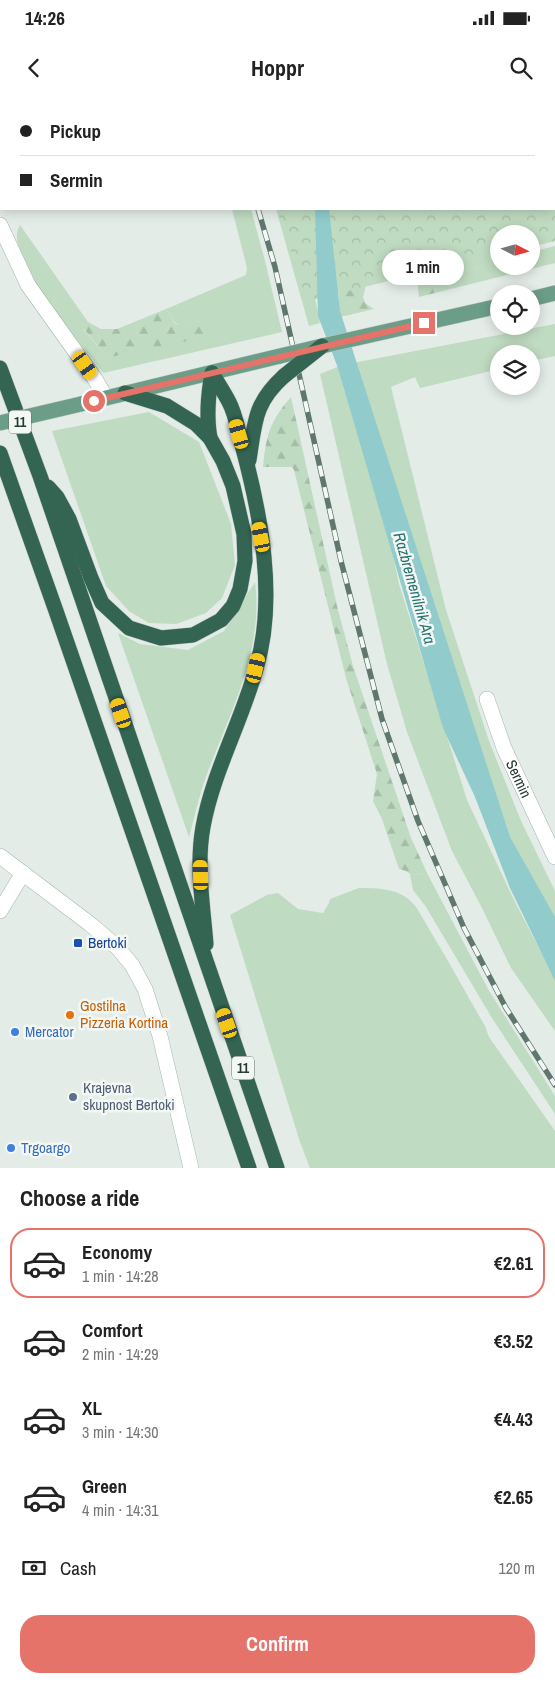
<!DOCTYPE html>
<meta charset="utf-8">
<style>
:root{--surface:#fff;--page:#f6f6f6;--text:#222;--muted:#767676;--line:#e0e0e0;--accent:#e57369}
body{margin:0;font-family:"Archivo Narrow",sans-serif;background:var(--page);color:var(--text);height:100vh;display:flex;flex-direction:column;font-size:19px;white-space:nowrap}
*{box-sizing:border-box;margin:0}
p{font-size:16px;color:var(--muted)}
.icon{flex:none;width:28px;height:28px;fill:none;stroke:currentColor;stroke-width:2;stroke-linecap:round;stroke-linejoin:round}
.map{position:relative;height:1068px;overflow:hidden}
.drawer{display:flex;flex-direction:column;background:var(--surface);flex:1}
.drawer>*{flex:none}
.top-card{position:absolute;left:0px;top:0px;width:555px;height:110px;box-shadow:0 2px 12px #0003;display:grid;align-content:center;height:110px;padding:0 20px;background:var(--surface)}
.needle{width:32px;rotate:96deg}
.tools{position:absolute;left:490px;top:125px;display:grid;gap:10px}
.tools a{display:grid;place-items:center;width:50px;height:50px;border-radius:50%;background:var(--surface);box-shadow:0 2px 12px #0003;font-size:25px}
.end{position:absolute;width:22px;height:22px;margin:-11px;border:6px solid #e57369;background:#fff;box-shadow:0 0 0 2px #fff}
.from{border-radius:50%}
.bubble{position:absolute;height:35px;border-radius:18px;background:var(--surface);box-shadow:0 2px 12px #0003;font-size:16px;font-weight:700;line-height:35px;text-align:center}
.car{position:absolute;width:15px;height:30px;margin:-15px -8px;border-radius:6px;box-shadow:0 0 4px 1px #0007;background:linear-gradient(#f5c518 24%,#345 0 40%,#f5c518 0 76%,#345 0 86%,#f5c518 0)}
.top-card b{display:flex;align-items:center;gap:18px;height:48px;font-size:19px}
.top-card b+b{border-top:1px solid var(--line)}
.top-card i{width:12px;height:12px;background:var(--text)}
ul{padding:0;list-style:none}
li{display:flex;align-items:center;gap:15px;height:70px;margin:0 10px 8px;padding:0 10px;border:2px solid transparent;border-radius:20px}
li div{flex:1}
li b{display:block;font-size:19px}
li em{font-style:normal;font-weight:700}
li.selected{border-color:var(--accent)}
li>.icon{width:45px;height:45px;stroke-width:1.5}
h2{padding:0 20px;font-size:22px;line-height:60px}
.pay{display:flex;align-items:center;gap:12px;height:55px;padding:0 20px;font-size:19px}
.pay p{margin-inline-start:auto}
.action{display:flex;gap:10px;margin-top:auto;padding:10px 20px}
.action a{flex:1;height:58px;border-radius:20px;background:var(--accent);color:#fff;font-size:20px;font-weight:700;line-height:58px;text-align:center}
.status{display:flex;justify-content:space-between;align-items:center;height:35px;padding:0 25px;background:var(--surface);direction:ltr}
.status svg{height:14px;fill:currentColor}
header{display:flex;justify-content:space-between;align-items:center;height:65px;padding:0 20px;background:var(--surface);font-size:22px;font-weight:700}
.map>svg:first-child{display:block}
.grass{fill:#bfdbc1}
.forest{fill:url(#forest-firs)}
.park{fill:url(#park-crowns)}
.water{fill:#91cbcb}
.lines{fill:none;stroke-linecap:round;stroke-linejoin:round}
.street-casing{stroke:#a6b3ad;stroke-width:16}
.secondary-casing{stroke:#a3b6ac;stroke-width:16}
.primary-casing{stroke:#c2c8c6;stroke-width:16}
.highway-casing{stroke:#c2c8c6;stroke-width:16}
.street{stroke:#fff;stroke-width:15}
.secondary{stroke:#fff;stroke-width:15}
.primary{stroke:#6c9d88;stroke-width:15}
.highway{stroke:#336552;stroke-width:15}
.rail-casing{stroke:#5f776d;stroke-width:5.5}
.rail{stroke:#f4f8f5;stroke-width:4;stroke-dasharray:11;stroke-linecap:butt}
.primary-bridge-casing{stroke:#c2c8c6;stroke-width:16;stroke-linecap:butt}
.highway-bridge-casing{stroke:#c2c8c6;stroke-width:16;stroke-linecap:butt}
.primary-bridge{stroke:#6c9d88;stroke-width:15}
.highway-bridge{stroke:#336552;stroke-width:15}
.route{stroke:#e57369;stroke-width:6}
.transit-dot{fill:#1a4fb4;stroke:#f4f8f5;stroke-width:2}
.food-dot{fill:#e8710a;stroke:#f4f8f5;stroke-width:2}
.shop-dot{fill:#3f7fe0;stroke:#f4f8f5;stroke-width:2}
.service-dot{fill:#5c6f8a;stroke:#f4f8f5;stroke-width:2}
.labels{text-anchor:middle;stroke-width:5;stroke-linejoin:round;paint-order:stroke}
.shield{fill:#f4f8f5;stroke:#63746c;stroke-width:1}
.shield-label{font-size:14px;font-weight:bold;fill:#253b32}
.street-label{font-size:15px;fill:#253b32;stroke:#f4f8f5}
.transit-label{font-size:15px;fill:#164399;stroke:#f4f8f5;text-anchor:start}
.food-label{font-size:15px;fill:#c56008;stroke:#f4f8f5;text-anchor:start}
.shop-label{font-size:15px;fill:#366cbe;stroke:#f4f8f5;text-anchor:start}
.service-label{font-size:15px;fill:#4e5e75;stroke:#f4f8f5;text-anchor:start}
.water-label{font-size:16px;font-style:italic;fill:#247272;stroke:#f4f8f5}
</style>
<div class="status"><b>14:26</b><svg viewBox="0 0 49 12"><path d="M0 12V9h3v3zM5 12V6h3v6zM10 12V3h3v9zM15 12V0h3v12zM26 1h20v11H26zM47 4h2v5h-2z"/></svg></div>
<header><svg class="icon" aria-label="back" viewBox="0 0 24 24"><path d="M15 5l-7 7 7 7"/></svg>Hoppr<svg class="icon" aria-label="search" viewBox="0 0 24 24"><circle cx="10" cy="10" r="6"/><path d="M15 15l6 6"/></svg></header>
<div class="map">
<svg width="555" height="1068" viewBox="0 0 555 1068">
<defs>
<pattern id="forest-firs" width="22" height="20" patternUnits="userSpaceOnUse" patternTransform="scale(1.25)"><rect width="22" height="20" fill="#bfdbc1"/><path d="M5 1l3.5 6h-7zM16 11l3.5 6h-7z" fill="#a4bda6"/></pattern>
<pattern id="park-crowns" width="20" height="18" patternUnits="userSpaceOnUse" patternTransform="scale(1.25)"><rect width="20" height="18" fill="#bfdbc1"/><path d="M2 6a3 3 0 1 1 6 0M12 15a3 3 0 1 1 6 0" fill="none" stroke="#a4bda6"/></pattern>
</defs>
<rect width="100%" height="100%" fill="#e3ece7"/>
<!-- grass -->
<g class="grass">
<path d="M232,109H251L265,161L282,232L103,273C86,248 64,228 46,203C36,189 30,174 24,158C19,146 13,137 20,125L88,222L83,229L106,256L199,227L180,225L174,222L166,209L246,175L247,168Z"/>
<path d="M276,109H300L302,135L320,223L309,226Z"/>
<path d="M555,146V163L435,193L433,186L435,180L499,161V166H531V152Z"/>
<path d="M555,224V256L531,261V254H499V269L420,288L415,277L391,287L446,510L489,641L521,721L555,791V836L524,779L412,449C399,385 375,324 353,263Z"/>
<path d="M340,266L378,386L399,484L467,700L515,802L555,879V931L511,868L483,810L452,751L407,632L387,564L320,274Z"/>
<path d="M149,312L199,342L231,424L235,465L222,498L206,513L176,524L149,523L129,511L106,486L52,331Z"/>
<path d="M255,482C264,549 230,613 207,674C199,695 195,716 189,737L118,533L140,544L188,550L224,531Z"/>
<path d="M410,774L428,775L488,889L555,996V1014L492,918L426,807L413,790Z"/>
<path d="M359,788C374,788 394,788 407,798C417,805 423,819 429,829C449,861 466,894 485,926L489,937L555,1031V1068H310L300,1042L230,815L267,795L278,793L298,809L323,813L329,803L330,799Z"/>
</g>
<!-- forest -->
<g class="forest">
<path d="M333,109L381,125L363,197L365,203L374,209L340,217Z"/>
<path d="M499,139V161L435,180L433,186L435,193L419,197L416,169Z"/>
<path d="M166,209L174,223L180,225L199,226L204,233L202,238L110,257L106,256L83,228L88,222L101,229H117Z"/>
<path d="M291,297L337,506L353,566L411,738L428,775L410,774L406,771L399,769L382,719L373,701L377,674L346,578L294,370L292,367H263C266,335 270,321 291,297Z"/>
</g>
<!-- park -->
<path class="park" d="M241,0H555V141L531,147V134H499V154L307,201L277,109H554V1Z"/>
<!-- water -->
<g class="water">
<path d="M509,0H555V47L554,1Z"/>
<path d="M315,109H329L340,211L510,737L555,817V881L510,788L475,697L443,628L338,268L318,216Z"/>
</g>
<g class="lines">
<!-- street casing -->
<g class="street-casing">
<g id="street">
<path d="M0,125L28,185L95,279L106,298"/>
<path id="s1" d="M487,599L504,648L555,757"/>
<path d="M0,811L23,773"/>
</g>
</g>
<!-- secondary casing -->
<g class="secondary-casing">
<path id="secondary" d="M0,756L90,824L117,847L132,865L145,889L160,936L191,1068"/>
</g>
<!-- primary casing -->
<g class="primary-casing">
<g id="primary">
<path d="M531,199L555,193"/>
<path d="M322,246L499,206"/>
<path d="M81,304L280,256"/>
</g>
</g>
<!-- highway casing -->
<g class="highway-casing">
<g id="highway">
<path d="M0,268L40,376L277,1068"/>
<path d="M210,338C206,316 208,295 212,273"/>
<path d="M0,353L56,511L249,1068"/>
<path d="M249,360C255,322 254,303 284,276"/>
<path d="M48,387L57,397L69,419L91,478L102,503L129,528L161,538L193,535L221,520L233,506L240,489L245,461L244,434L233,386L223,361L210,338L196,324L167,306L125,293"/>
<path d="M206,844C203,806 196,765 203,727C213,672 241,623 256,569C277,499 261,415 242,345C238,331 236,315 229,302C224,292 217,282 212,273"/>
</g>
</g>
<!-- street -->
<use href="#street" class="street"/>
<!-- secondary -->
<use href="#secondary" class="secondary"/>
<!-- primary -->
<use href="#primary" class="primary"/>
<!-- highway -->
<use href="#highway" class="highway"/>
<!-- rail casing -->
<g class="rail-casing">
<g id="rail">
<path d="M225,0V1"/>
<path d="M258,109L275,167L341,461L382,619L418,721L464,828L506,908L555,985"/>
</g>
</g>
<!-- rail -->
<use href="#rail" class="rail"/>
<!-- primary-bridge casing -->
<g class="primary-bridge-casing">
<g id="primary-bridge">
<path d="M280,256L322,246"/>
<path d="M0,323L81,304"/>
</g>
</g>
<!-- highway-bridge casing -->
<g class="highway-bridge-casing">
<path id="highway-bridge" d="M284,276L322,246"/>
</g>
<!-- primary-bridge -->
<use href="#primary-bridge" class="primary-bridge"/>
<!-- highway-bridge -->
<use href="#highway-bridge" class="highway-bridge"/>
</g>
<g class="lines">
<!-- route -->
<path class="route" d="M94,301L424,223"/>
</g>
<!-- markers -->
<rect class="transit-dot" x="73" y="838" width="10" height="10" rx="2.5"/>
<circle class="food-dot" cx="70" cy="915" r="5"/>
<g class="shop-dot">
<circle cx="15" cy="932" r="5"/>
<circle cx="11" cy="1048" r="5"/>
</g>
<circle class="service-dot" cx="73" cy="997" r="5"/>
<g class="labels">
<!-- shield labels -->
<g class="shield">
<rect x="9" y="310.5" width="22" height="23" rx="4"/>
<rect x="232" y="956.5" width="22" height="23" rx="4"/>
</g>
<g class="shield-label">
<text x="20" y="327">11</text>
<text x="243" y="973">11</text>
</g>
<!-- street labels -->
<g class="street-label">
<text dy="5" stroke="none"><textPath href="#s1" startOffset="86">Sermin</textPath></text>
</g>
<!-- transit labels -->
<g class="transit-label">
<text x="88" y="848">Bertoki</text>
</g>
<!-- food labels -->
<g class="food-label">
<text x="80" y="911">Gostilna<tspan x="80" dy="17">Pizzeria Kortina</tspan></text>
</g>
<!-- shop labels -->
<g class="shop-label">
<text x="25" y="937">Mercator</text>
<text x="21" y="1053">Trgoargo</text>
</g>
<!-- service labels -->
<g class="service-label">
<text x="83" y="993">Krajevna<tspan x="83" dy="17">skupnost Bertoki</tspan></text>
</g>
<!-- water labels -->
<g class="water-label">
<text transform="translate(415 488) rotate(74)" y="6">Razbremenilnik Ara</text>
</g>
</g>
</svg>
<div class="tools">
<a><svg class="needle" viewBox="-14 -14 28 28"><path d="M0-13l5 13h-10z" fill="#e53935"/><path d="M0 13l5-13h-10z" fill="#767676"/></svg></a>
<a><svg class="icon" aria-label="locate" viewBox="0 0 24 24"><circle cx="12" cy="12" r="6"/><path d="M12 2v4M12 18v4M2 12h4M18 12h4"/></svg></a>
<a><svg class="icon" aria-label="layers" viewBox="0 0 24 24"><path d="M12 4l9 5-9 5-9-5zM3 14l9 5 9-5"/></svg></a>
</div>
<i class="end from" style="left:94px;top:301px"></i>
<i class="end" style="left:424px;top:223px"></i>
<div class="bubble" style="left:382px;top:150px;width:82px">1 min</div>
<i class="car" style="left:85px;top:265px;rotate:145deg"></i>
<i class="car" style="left:239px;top:334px;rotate:344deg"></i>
<i class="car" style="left:261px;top:437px;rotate:349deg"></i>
<i class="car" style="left:256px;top:568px;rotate:13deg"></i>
<i class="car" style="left:121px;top:613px;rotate:341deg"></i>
<i class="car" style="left:201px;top:775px;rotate:358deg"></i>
<i class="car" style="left:227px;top:923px;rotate:341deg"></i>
<div class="top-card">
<b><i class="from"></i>Pickup</b>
<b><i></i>Sermin</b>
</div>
</div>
<section class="drawer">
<h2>Choose a ride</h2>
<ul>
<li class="selected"><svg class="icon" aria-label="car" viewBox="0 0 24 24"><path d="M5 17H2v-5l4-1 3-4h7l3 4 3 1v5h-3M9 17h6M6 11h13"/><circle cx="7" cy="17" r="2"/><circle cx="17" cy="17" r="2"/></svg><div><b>Economy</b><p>1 min · 14:28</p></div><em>€2.61</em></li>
<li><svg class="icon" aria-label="car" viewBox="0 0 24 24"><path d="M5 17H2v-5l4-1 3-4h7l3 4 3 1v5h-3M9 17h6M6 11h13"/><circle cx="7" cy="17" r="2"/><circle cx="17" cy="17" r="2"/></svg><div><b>Comfort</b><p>2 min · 14:29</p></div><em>€3.52</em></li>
<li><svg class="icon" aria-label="car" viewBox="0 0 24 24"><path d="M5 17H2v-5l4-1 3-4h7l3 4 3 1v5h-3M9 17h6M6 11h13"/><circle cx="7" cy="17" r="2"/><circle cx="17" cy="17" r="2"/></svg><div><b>XL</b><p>3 min · 14:30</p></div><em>€4.43</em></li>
<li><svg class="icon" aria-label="car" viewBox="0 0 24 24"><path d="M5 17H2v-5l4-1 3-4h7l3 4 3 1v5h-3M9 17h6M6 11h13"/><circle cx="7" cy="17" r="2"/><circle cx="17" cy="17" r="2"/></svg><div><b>Green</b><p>4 min · 14:31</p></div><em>€2.65</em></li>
</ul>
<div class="pay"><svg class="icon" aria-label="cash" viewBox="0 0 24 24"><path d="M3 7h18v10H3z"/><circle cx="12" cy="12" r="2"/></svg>Cash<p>120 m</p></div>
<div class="action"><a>Confirm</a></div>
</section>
